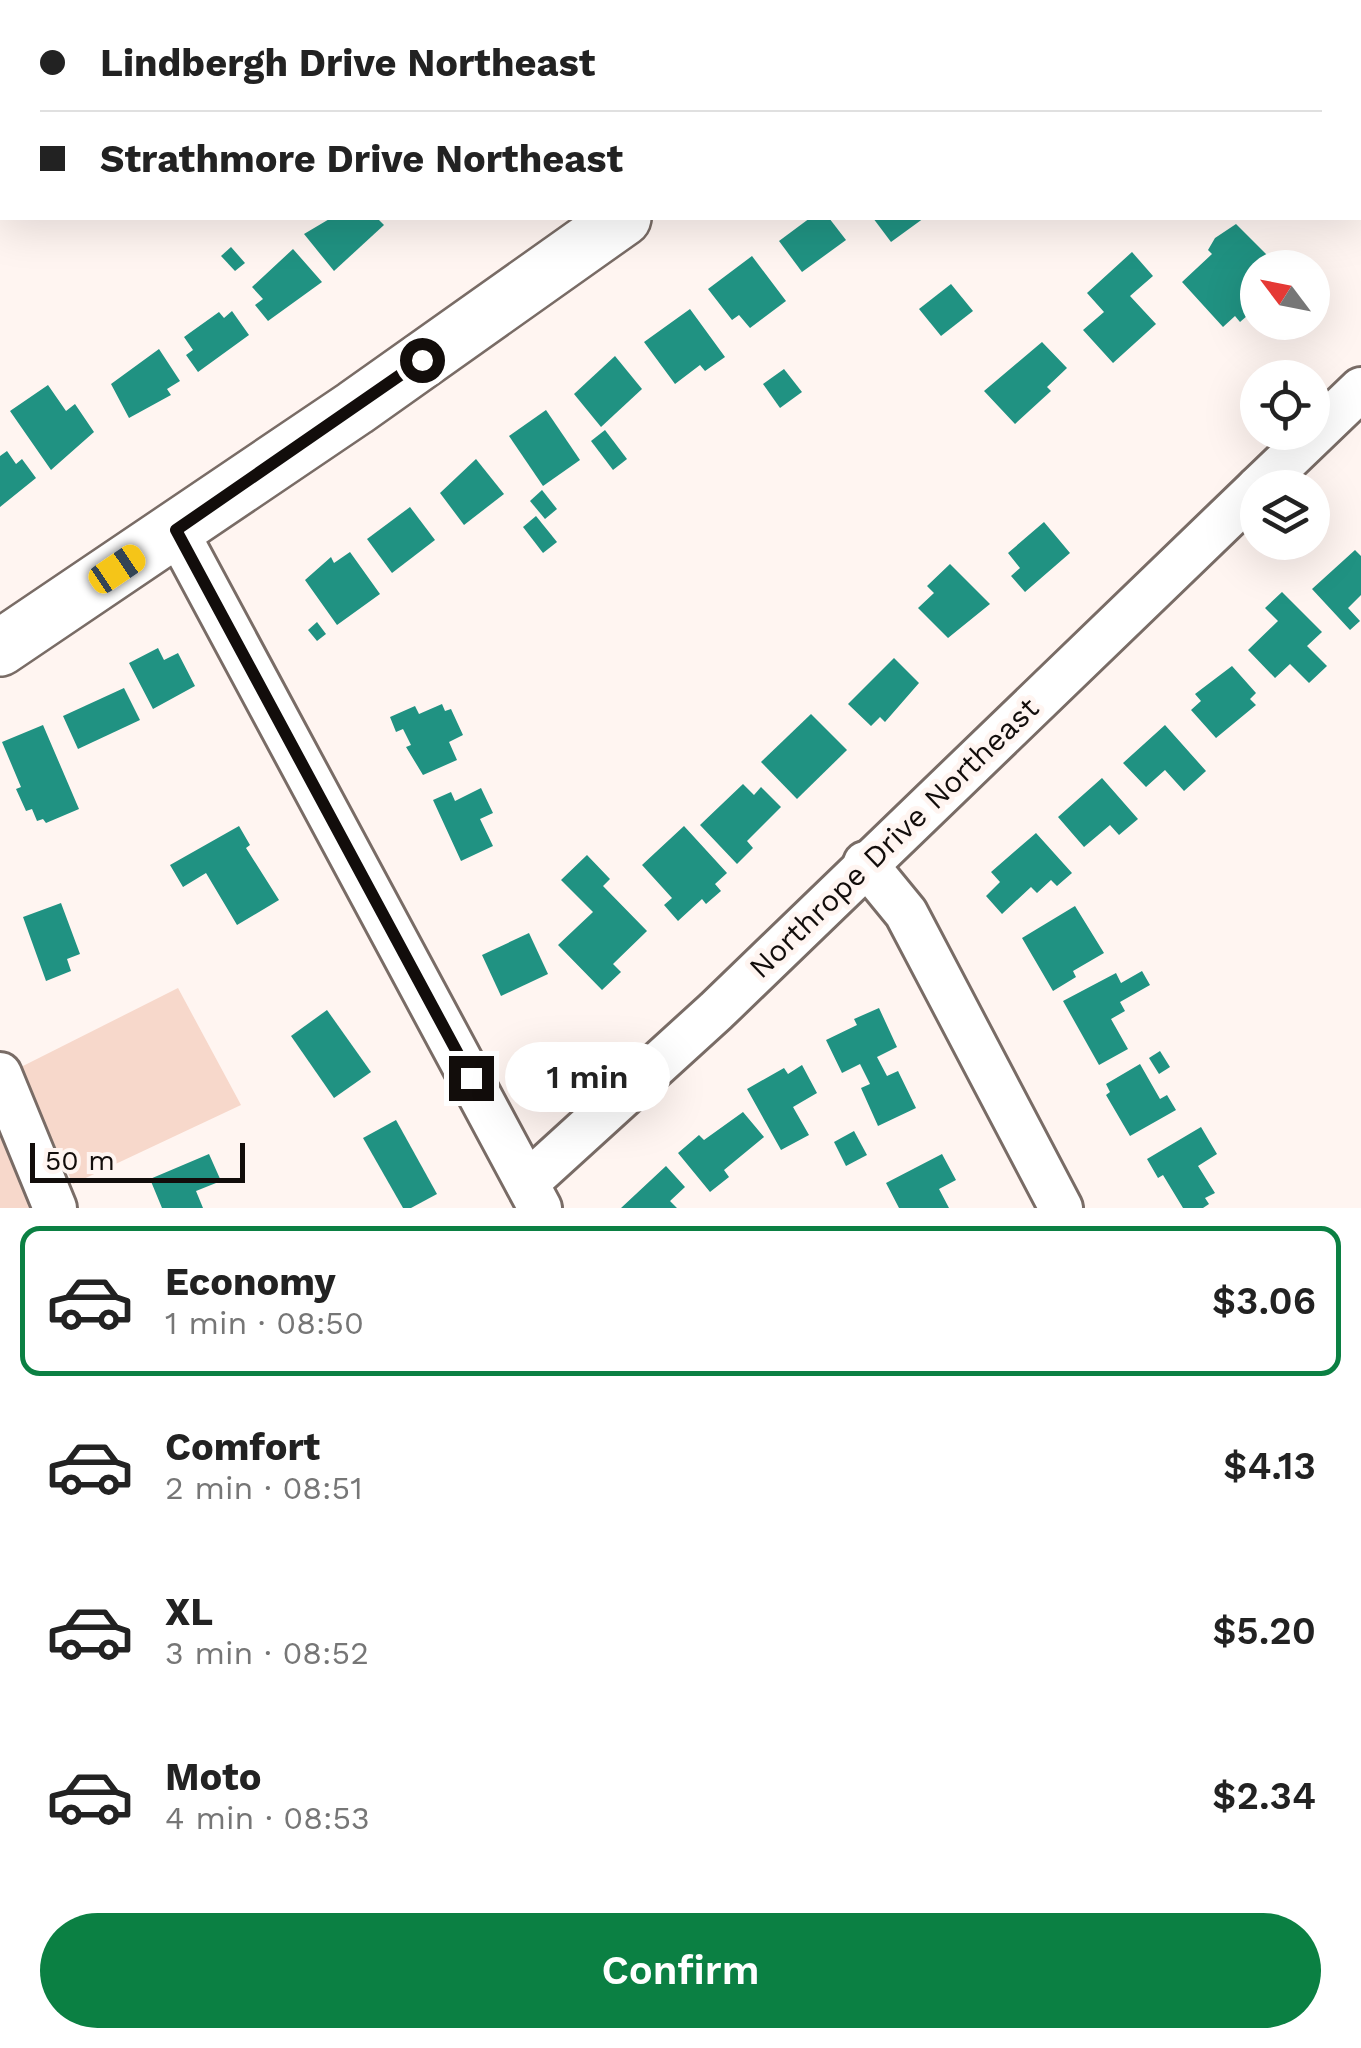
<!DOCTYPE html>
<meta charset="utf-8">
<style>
:root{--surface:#fff;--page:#f6f6f6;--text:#222;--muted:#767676;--line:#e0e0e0;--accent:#0b8043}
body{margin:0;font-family:"Work Sans",sans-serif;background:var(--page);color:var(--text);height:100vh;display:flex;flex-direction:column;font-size:38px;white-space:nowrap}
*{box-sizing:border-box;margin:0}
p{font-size:32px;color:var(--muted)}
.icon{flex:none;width:55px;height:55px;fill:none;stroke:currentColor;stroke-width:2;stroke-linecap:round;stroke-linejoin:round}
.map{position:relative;height:1208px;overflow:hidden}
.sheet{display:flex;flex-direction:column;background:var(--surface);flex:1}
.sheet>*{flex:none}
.guide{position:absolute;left:0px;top:0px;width:1362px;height:220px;box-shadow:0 10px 40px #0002;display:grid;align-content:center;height:220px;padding:0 40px;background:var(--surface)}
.needle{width:65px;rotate:302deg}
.tools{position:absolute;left:1240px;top:250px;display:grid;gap:20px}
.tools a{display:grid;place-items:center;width:90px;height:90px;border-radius:50%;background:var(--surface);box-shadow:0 10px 40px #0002;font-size:50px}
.scale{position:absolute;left:30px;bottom:25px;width:215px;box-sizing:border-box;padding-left:10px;border:5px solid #120d0b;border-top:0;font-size:28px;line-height:35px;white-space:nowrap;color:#120d0b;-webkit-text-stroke:8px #fff5f1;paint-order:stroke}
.end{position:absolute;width:45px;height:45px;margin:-22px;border:12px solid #120d0b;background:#fff;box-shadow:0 0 0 5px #fff}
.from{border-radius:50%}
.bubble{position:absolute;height:70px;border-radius:35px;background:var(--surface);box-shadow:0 10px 40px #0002;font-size:32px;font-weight:600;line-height:70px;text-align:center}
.car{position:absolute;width:30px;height:60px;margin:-30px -15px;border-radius:12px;box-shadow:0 0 8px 2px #0007;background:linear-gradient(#f5c518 24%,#345 0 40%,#f5c518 0 76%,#345 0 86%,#f5c518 0)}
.guide b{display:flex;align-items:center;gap:35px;height:95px;font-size:38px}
.guide b+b{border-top:2px solid var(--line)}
.guide i{width:25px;height:25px;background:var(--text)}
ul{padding:18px 0 0;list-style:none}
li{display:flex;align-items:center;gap:30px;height:150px;margin:0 20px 15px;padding:0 20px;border:5px solid transparent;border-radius:20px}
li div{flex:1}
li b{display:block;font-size:38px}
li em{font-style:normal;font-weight:600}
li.active{border-color:var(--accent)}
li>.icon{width:90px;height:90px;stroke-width:1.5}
.cta{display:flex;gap:20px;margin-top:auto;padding:20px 40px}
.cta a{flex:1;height:115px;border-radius:60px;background:var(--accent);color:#fff;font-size:40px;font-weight:600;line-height:115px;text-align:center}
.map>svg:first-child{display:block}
.green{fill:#f7d8cb}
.building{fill:#209282}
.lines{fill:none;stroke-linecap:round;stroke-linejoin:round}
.minor-casing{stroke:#796c66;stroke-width:48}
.major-casing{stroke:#796c66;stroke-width:60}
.minor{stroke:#fff;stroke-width:42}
.major{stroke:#fff;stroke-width:55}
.route{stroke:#120d0b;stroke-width:12}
.labels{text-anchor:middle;stroke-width:10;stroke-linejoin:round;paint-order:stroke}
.street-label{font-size:30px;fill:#120d0b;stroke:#fff5f1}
</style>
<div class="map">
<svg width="1361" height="1208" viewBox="0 0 1361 1208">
<rect width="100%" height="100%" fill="#fff5f1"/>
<!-- green -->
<g class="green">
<path d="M178,988L241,1105L73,1184L19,1068Z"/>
<path d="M0,1136L32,1208H0Z"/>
</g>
<!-- building -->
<g class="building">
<path d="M331,218H377L384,225L334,271L304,234Z"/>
<path d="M810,218H829L846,240L802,272L779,241Z"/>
<path d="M873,218H924L891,242Z"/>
<path d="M1236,224L1280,268H1258V296L1249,303L1255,309L1240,322L1235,316L1223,327L1182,282L1212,254L1208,250L1215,238Z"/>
<path d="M231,247L245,263L235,271L221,256Z"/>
<path d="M293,249L322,282L268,321L255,305L263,299L252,287Z"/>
<path d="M1132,252L1153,276L1130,296L1156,324L1113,363L1083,330L1104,312L1087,293Z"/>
<path d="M752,256L786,301L750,328L739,315L732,320L708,289Z"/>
<path d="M951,284L973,311L941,336L919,309Z"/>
<path d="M690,309L725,357L705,371L700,365L675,384L644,342Z"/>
<path d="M232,311L249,335L198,372L186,355L193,350L184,337L219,312L224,318Z"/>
<path d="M1042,342L1067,368L1047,387L1051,391L1015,424L984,391Z"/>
<path d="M159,349L180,381L167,389L171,395L129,418L111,384Z"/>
<path d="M615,356L642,389L601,427L574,394Z"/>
<path d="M784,369L802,392L780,408L763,384Z"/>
<path d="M48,385L66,411L75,404L94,432L51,470L10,411Z"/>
<path d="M546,410L580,460L543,486L509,436Z"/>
<path d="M605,430L627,459L613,470L591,441Z"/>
<path d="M7,451L16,464L22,459L36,478L0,507V456Z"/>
<path d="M476,459L504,494L464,525L440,493Z"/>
<path d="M542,490L557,509L545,519L530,501Z"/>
<path d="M410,507L435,540L392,573L367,539Z"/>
<path d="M536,516L557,542L543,553L523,527Z"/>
<path d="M1044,522L1070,553L1025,592L1011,576L1020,568L1008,553Z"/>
<path d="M1355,550L1361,556V595L1348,608L1360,621L1350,630L1312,589Z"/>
<path d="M350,552L380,594L337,625L305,580L331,557L334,563Z"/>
<path d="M950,564L990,604L948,638L918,608L934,593L927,586Z"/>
<path d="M1282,592L1322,632L1307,646L1327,666L1309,683L1290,664L1275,678L1248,650L1278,621L1265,608Z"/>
<path d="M317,622L326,634L317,641L308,630Z"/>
<path d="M158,648L164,660L178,653L195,686L153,709L129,663Z"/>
<path d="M894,658L919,683L885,722L880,717L871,726L848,704Z"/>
<path d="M1232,666L1256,693L1250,699L1256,705L1216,738L1191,710L1201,701L1195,694Z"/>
<path d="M124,688L140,720L78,749L63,716Z"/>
<path d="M442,704L445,711L451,709L463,735L449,742L457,760L423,775L406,747L411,745L403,729L396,732L390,717L415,706L419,714Z"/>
<path d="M811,714L847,750L797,799L761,762Z"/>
<path d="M43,725L79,809L46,823L43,819L37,821L32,809L26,811L16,789L21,787L2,742Z"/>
<path d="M1165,725L1206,771L1184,791L1165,770L1146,787L1123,763Z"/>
<path d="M1102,778L1138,819L1119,835L1110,825L1084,847L1058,817Z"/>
<path d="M743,784L754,795L761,787L781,807L747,841L753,848L737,864L700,825Z"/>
<path d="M481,788L493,813L480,819L493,846L461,861L433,800L451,792L455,801Z"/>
<path d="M239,826L250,845L246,848L279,900L237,925L206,873L183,887L170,865Z"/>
<path d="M684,826L727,873L715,884L721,891L706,904L702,899L678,921L664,905L672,898L642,865Z"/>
<path d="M1036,833L1072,873L1057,886L1051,880L1037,893L1031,887L1002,914L986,896L1000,882L991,872Z"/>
<path d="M587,855L610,879L603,886L647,931L613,964L621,972L602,990L558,945L593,912L561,880Z"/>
<path d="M61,903L80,954L67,959L71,971L46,981L23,917Z"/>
<path d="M1075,906L1104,953L1073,971L1076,977L1053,991L1022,938Z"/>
<path d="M529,933L548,974L501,996L482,955Z"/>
<path d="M1142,971L1150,985L1120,1002L1125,1011L1111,1019L1128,1049L1099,1065L1063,1001L1116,973L1121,983Z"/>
<path d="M879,1008L897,1047L877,1057L887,1076L898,1071L916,1108L878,1126L861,1088L870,1084L860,1064L842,1073L826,1040L857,1025L854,1019Z"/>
<path d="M327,1010L371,1072L334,1098L291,1036Z"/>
<path d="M1160,1051L1170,1067L1159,1074L1149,1058Z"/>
<path d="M1140,1064L1160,1099L1167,1095L1176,1110L1130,1136L1106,1095L1110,1092L1106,1084Z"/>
<path d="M802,1065L817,1093L793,1107L809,1135L781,1150L747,1089L784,1068L788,1074Z"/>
<path d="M743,1112L764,1137L724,1170L729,1177L710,1192L678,1153L699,1135L704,1140Z"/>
<path d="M396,1120L437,1194L411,1208H403L363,1138Z"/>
<path d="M1201,1127L1217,1154L1198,1166L1215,1193L1205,1198L1209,1204L1203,1208H1183L1163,1175L1158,1178L1147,1159Z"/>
<path d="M854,1131L867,1155L846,1166L834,1142Z"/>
<path d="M209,1154L221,1181L196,1191L203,1208H162L150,1179Z"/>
<path d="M942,1154L956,1180L939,1189L949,1208H899L886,1183Z"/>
<path d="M666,1166L685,1187L670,1201L677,1208H621Z"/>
</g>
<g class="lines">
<!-- minor casing -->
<g class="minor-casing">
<g id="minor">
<path d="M1258,488L1361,389"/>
<path d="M176,530L540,1208"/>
<path d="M865,863L906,913L1061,1208"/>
<path d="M0,1074L55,1208"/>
<path d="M527,1183L716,1011L1258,488"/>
</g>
</g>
<!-- major casing -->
<g class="major-casing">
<g id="major">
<path d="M921,2L924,0"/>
<path d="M0,648L355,408L623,218"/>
</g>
</g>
<!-- minor -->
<use href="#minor" class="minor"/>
<!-- major -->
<use href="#major" class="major"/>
</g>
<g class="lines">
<!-- route -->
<path class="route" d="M422,360L176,530L471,1078"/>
</g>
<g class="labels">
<!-- street labels -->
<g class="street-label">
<text transform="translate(894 838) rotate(-44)" y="10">Northrope Drive Northeast</text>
</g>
</g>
</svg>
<div class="tools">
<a><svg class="needle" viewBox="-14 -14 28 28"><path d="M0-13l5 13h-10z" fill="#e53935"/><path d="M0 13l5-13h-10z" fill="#767676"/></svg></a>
<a><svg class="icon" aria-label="locate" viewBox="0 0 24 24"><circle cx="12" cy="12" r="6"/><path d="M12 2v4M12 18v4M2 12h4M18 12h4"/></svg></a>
<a><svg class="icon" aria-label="layers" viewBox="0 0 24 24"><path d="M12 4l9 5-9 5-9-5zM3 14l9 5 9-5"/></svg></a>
</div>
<div class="scale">50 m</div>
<i class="end from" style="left:422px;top:360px"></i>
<i class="end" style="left:471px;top:1078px"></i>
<div class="bubble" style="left:505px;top:1042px;width:165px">1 min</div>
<i class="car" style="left:117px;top:569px;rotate:56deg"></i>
<div class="guide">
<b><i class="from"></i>Lindbergh Drive Northeast</b>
<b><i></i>Strathmore Drive Northeast</b>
</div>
</div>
<section class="sheet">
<ul>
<li class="active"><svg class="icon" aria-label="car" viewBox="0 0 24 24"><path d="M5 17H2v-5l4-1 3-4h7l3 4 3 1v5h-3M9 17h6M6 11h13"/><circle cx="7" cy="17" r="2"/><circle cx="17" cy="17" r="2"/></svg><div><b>Economy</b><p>1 min · 08:50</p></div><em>$3.06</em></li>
<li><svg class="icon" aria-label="car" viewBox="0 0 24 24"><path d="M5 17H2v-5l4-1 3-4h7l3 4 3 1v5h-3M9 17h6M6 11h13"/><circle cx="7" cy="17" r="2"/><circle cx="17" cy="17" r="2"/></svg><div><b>Comfort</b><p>2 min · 08:51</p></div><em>$4.13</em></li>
<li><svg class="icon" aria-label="car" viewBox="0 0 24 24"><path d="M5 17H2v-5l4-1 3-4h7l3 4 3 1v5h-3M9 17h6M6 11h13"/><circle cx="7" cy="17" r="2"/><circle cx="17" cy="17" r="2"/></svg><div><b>XL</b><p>3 min · 08:52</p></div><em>$5.20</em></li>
<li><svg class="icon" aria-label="car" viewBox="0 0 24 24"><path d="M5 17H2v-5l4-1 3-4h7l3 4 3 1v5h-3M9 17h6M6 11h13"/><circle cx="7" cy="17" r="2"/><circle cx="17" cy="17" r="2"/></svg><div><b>Moto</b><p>4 min · 08:53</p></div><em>$2.34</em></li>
</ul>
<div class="cta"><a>Confirm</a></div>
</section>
